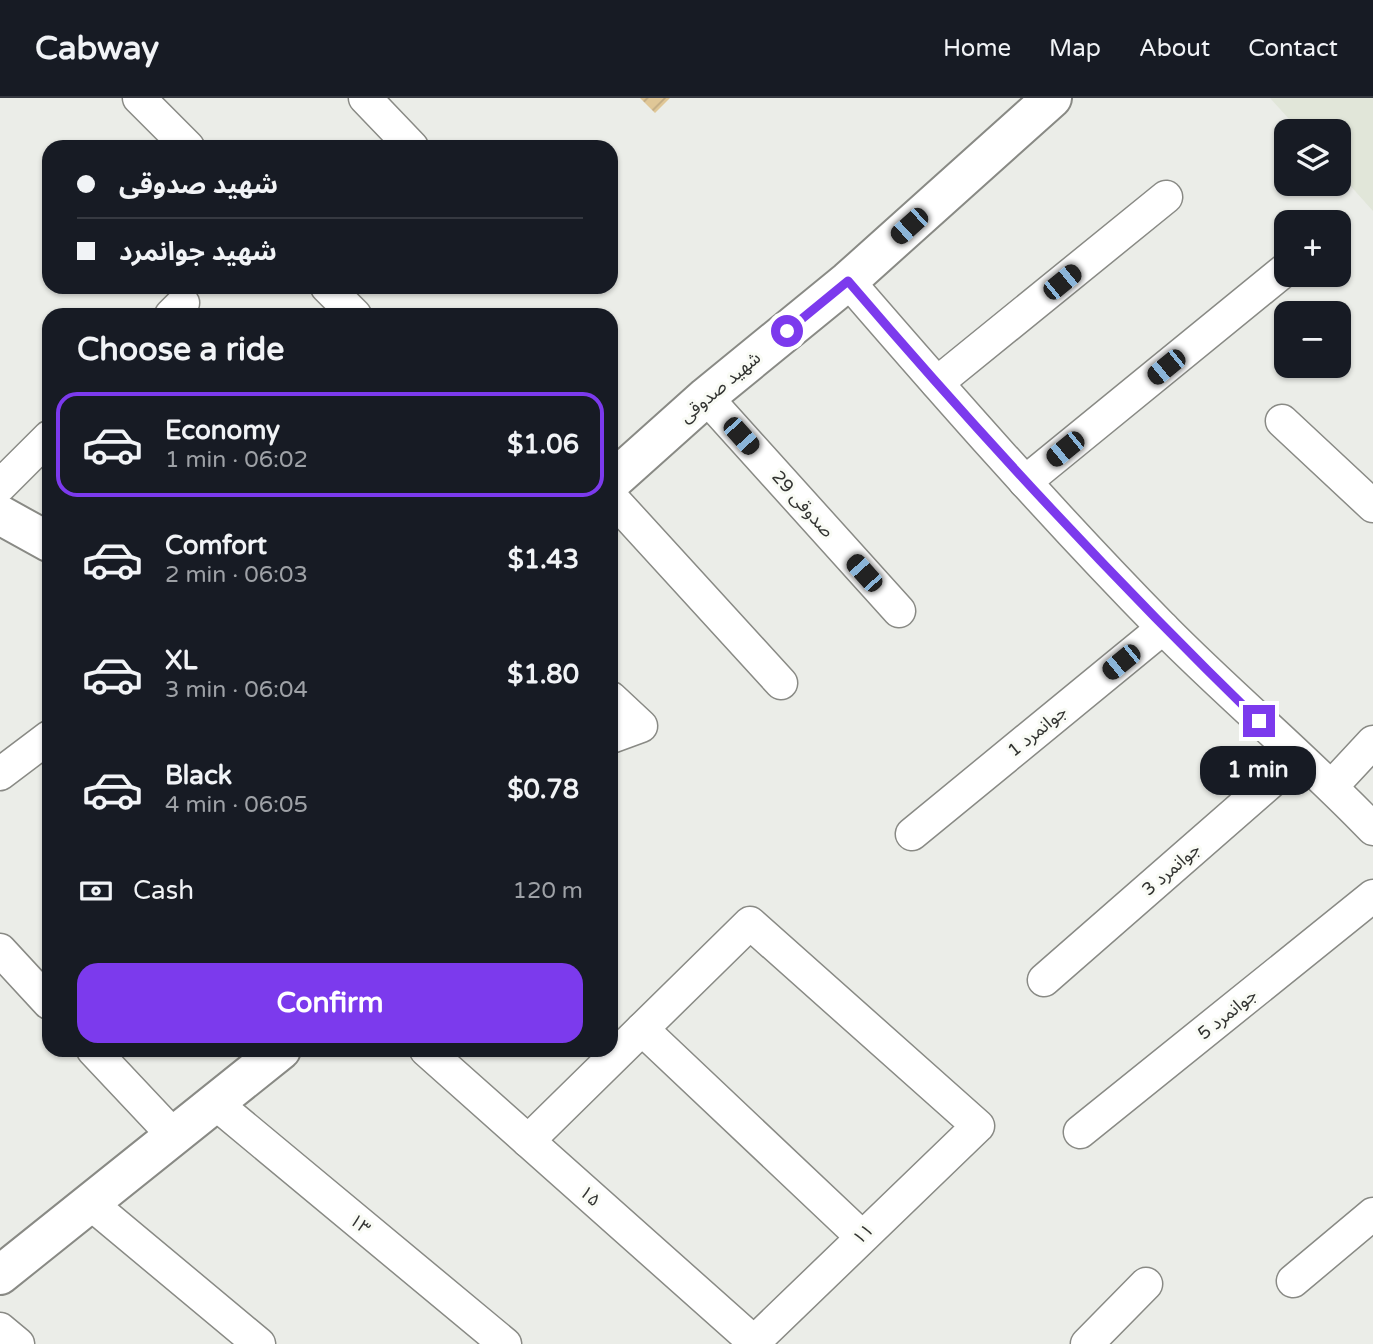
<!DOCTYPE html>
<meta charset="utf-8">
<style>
:root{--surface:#171b24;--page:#242831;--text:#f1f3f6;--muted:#9ea1a6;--line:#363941;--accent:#7c3aed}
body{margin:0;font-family:"Varela Round","Noto Sans Arabic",sans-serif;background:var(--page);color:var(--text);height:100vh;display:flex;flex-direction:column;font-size:26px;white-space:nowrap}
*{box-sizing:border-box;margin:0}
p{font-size:23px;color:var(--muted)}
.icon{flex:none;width:38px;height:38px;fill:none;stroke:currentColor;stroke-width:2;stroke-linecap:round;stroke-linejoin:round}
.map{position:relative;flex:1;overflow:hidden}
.panel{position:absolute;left:42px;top:210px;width:576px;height:749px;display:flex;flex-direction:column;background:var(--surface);border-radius:21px;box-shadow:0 2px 5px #0004}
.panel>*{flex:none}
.hud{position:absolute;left:42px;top:42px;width:576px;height:154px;border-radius:21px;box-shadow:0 2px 5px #0004;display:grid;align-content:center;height:154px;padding:0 35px;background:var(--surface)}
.controls{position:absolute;left:1274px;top:21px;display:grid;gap:14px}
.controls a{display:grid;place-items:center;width:77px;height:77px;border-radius:14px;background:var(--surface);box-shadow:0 2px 5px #0004;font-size:35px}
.end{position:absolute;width:32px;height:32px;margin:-16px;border:9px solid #7c3aed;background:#fff;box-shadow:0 0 0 4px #fff}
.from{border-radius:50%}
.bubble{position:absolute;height:49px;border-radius:21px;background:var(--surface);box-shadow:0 2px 5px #0004;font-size:23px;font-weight:700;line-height:49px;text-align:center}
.car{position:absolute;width:21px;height:42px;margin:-21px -10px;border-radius:9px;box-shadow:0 0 5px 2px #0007;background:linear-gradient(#222 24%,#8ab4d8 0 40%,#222 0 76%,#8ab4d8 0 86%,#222 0)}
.hud b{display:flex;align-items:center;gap:24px;height:66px;font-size:26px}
.hud b+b{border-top:2px solid var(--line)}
.hud i{width:18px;height:18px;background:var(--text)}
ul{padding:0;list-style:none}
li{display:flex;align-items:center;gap:21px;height:105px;margin:0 14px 10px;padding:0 21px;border:4px solid transparent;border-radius:21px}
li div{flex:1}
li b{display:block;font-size:26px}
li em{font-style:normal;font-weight:700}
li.on{border-color:var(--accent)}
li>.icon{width:63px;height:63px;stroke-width:1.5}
h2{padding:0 35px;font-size:32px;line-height:84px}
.pay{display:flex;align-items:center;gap:18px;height:77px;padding:0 35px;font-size:26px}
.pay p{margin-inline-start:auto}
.action{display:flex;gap:14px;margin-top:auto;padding:14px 35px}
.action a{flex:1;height:80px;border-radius:21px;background:var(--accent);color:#fff;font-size:28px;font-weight:700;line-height:80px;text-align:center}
header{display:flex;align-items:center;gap:42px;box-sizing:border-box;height:98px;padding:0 35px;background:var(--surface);border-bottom:2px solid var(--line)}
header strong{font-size:33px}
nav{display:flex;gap:38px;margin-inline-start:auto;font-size:24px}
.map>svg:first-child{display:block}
.built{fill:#e1e6d9}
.garden{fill:url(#garden-furrows)}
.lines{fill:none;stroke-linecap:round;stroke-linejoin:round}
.street-casing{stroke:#898a85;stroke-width:35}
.secondary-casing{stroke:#898a85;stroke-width:42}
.street{stroke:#fff;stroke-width:32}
.secondary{stroke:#fff;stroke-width:38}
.route{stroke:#7c3aed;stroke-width:9}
.labels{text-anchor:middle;stroke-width:6;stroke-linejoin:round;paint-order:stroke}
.street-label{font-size:18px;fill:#323331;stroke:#f9fbf5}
</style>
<header>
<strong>Cabway</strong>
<nav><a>Home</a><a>Map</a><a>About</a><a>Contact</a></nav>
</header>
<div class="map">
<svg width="1373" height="1246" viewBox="0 0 1373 1246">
<defs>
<pattern id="garden-furrows" width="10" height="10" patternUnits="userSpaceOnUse" patternTransform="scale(1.75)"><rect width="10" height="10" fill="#e0c797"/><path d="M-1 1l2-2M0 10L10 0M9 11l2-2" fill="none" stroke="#c1ab83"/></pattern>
</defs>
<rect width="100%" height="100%" fill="#ebede8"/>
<!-- built -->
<path class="built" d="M1270,0H1373V113L1339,75V33H1300Z"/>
<!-- garden -->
<path class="garden" d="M640,0H670L655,15Z"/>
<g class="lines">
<!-- street casing -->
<g class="street-casing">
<g id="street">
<path d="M139,0L188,49"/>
<path d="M365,0L412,49"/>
<path d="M848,183C950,301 1053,418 1162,529C1231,599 1306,661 1373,731"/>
<path d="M327,189L355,217"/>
<path d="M171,217L183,205"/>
<path d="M937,285L1166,99"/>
<path d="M706,299L899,513"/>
<path d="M1282,323L1373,408"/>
<path d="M1025,384L1286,171"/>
<path d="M0,388L49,339"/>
<path d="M611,399L781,585"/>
<path d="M611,600L641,628L611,639"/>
<path d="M0,676L49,639"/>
<path d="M1332,688L1373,644"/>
<path d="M912,736L1163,530"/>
<path d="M0,852L49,905"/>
<path d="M1044,882L1298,660"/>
<path d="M642,931L861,1138"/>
<path d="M93,952L174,1038"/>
<path d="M426,952L754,1244"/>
<path d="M215,1005L505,1246"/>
<path d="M1080,1034L1373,798"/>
<path d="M528,1043L750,825L978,1028L752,1246"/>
<path d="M90,1105L259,1246"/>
<path d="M1293,1183L1373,1116"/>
<path d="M0,1231L18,1246"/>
<path d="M1087,1246L1146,1186"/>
</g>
</g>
<!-- secondary casing -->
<g class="secondary-casing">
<g id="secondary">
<path d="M611,384L706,299L848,183L1052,0"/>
<path d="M0,417L49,444"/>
<path d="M0,1177L281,952"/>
</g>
</g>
<!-- street -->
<use href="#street" class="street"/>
<!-- secondary -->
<use href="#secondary" class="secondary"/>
</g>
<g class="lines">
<!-- route -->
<path class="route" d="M787,233L848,183C979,336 1115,483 1259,623"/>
</g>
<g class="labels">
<!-- street labels -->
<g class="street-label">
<text transform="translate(720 289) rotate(-40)" y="6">شهید صدوقی</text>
<text transform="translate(803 406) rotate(48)" y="6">صدوقی 29</text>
<text transform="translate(1037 633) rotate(-39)" y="6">جوانمرد 1</text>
<text transform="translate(1171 771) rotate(-41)" y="6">جوانمرد 3</text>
<text transform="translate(1227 916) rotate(-39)" y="6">جوانمرد 5</text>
<text transform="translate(590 1098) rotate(42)" y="6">۱۵</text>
<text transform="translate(360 1126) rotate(40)" y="6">۱۳</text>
<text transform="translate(863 1136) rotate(-44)" y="6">۱۱</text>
</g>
</g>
</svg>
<div class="controls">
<a><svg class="icon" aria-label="layers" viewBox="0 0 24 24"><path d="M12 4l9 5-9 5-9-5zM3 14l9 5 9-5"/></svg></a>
<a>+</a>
<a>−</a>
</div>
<i class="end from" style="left:787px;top:233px"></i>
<i class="end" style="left:1259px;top:623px"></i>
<div class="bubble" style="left:1200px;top:648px;width:116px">1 min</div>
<i class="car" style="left:909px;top:128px;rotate:228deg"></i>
<i class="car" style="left:1062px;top:184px;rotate:51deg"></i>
<i class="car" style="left:1166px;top:269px;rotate:231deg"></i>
<i class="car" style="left:741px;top:338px;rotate:138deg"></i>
<i class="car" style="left:1065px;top:351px;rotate:231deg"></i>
<i class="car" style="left:864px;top:475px;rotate:318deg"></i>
<i class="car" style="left:1121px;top:564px;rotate:231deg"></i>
<div class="hud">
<b><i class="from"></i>شهید صدوقی</b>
<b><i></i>شهید جوانمرد</b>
</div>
<section class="panel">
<h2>Choose a ride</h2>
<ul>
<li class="on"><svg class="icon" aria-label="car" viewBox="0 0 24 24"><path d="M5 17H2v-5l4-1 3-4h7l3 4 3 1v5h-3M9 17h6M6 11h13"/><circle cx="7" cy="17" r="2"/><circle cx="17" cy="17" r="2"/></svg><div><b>Economy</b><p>1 min · 06:02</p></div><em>$1.06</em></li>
<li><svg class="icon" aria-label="car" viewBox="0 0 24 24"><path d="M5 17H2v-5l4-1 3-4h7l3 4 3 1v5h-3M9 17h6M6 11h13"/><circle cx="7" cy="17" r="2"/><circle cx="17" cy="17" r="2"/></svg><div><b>Comfort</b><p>2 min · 06:03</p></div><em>$1.43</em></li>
<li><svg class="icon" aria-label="car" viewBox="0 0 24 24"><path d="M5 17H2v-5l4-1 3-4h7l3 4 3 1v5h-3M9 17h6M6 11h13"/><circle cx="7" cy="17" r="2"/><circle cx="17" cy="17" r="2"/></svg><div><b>XL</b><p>3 min · 06:04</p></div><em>$1.80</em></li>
<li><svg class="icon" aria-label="car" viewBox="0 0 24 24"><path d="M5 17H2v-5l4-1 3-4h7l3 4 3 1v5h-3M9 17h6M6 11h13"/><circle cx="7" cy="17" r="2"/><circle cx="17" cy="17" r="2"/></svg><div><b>Black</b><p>4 min · 06:05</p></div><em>$0.78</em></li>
</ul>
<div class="pay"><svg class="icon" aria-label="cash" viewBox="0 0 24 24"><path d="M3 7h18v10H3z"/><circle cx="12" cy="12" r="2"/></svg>Cash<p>120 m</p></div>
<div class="action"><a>Confirm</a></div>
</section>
</div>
